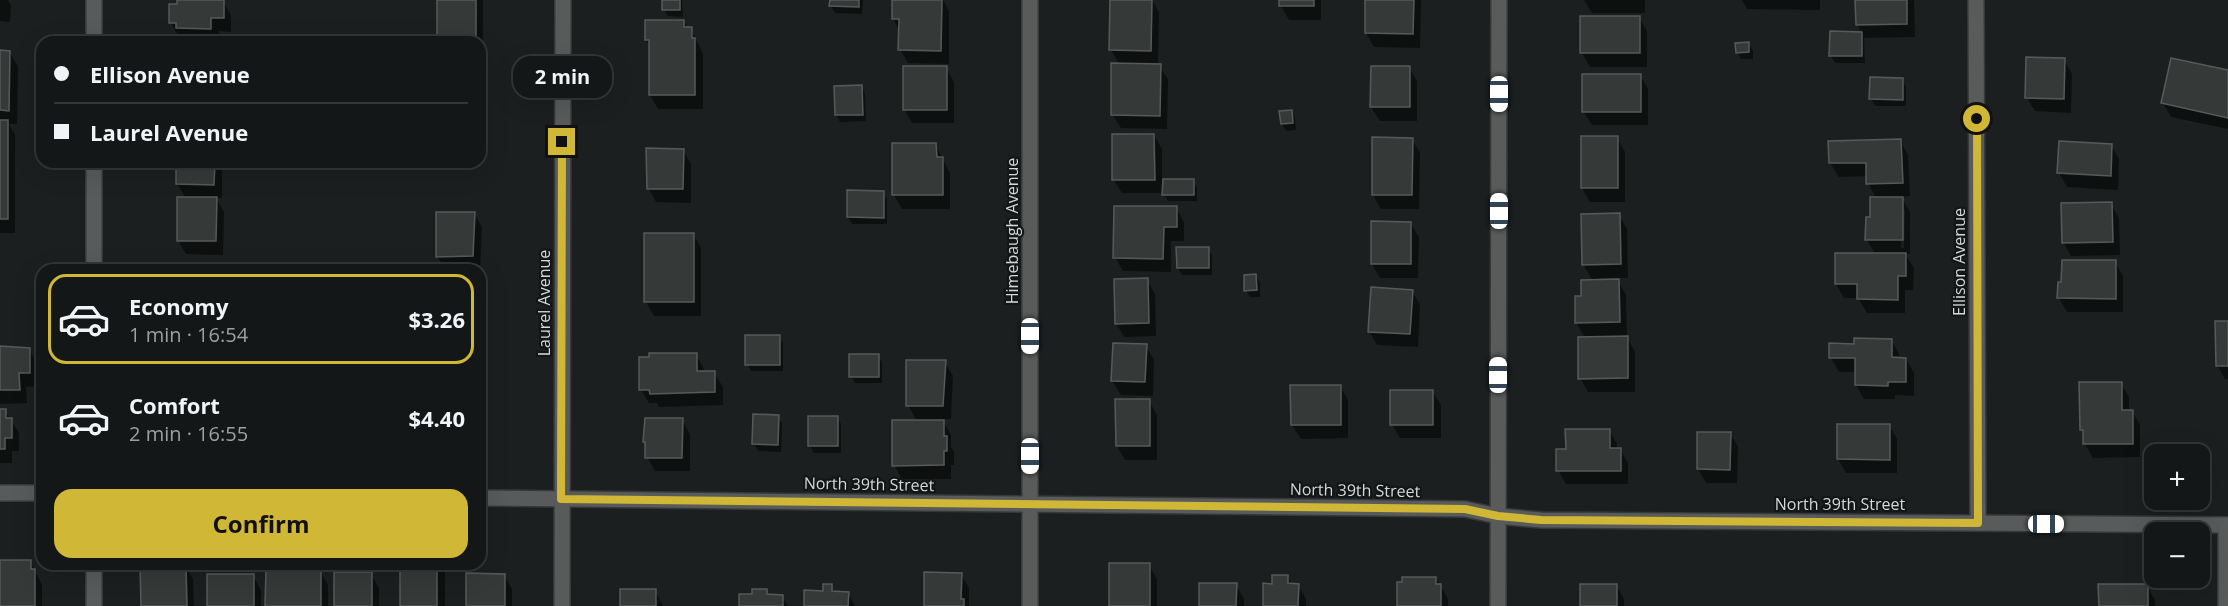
<!DOCTYPE html>
<meta charset="utf-8">
<style>
:root{--surface:#141717;--page:#212424;--text:#f1f3f6;--muted:#9d9fa1;--line:#333636;--accent:#d1b736}
body{margin:0;font-family:"Open Sans",sans-serif;background:var(--page);color:var(--text);height:100vh;display:flex;flex-direction:column;font-size:22px;white-space:nowrap}
*{box-sizing:border-box;margin:0}
p{font-size:20px;color:var(--muted)}
.icon{flex:none;width:33px;height:33px;fill:none;stroke:currentColor;stroke-width:2;stroke-linecap:round;stroke-linejoin:round}
.map{position:relative;flex:1;overflow:hidden}
.sheet{position:absolute;left:36px;top:264px;width:450px;height:306px;display:flex;flex-direction:column;background:var(--surface);border-radius:18px;box-shadow:0 6px 24px #0002,0 0 0 2px var(--line)}
.sheet>*{flex:none}
.top-card{position:absolute;left:36px;top:36px;width:450px;height:132px;border-radius:18px;box-shadow:0 6px 24px #0002,0 0 0 2px var(--line);display:grid;align-content:center;height:132px;padding:0 18px;background:var(--surface)}
.tools{position:absolute;left:2144px;top:444px;display:grid;gap:12px}
.tools a{display:grid;place-items:center;width:66px;height:66px;border-radius:12px;background:var(--surface);box-shadow:0 6px 24px #0002,0 0 0 2px var(--line);font-size:30px}
.end{position:absolute;width:27px;height:27px;margin:-14px;border:8px solid #d1b736;background:#111;box-shadow:0 0 0 3px #111}
.from{border-radius:50%}
.bubble{position:absolute;height:42px;border-radius:18px;background:var(--surface);box-shadow:0 6px 24px #0002,0 0 0 2px var(--line);font-size:20px;font-weight:700;line-height:42px;text-align:center}
.car{position:absolute;width:18px;height:36px;margin:-18px -9px;border-radius:8px;box-shadow:0 0 4px 2px #0007;background:linear-gradient(#fff 24%,#345 0 40%,#fff 0 76%,#345 0 86%,#fff 0)}
.top-card b{display:flex;align-items:center;gap:21px;height:57px;font-size:22px}
.top-card b+b{border-top:2px solid var(--line)}
.top-card i{width:15px;height:15px;background:var(--text)}
ul{padding:10px 0 0;list-style:none}
li{display:flex;align-items:center;gap:18px;height:90px;margin:0 12px 9px;padding:0 6px;border:3px solid transparent;border-radius:18px}
li div{flex:1}
li b{display:block;font-size:22px}
li em{font-style:normal;font-weight:700}
li.active{border-color:var(--accent)}
li>.icon{width:54px;height:54px;stroke-width:1.5}
.primary-button{display:flex;gap:12px;margin-top:auto;padding:12px 18px}
.primary-button a{flex:1;height:69px;border-radius:18px;background:var(--accent);color:#111;font-size:24px;font-weight:700;line-height:69px;text-align:center}
.map>svg:first-child{display:block}
.shadow{fill:#0007;fill-rule:evenodd}
.building{fill:#353a38;stroke:#565b5a;stroke-width:1.5}
.lines{fill:none;stroke-linecap:round;stroke-linejoin:round}
.minor-casing{stroke:#353939;stroke-width:18}
.minor{stroke:#595b5b;stroke-width:15}
.route{stroke:#d1b736;stroke-width:8}
.labels{text-anchor:middle;stroke-width:4.5;stroke-linejoin:round;paint-order:stroke}
.street-label{font-size:16px;fill:#d5d8d8;stroke:#121616}
</style>
<div class="map">
<svg width="2228" height="606" viewBox="0 0 2228 606">
<rect width="100%" height="100%" fill="#1b1f1f"/>
<!-- shadow -->
<g class="shadow">
<path d="M0,0H8L11,5L10,22L0,21Z"/>
<path d="M178,0L223,1L231,15V32L219,31V42H186L183,37H179L171,23L178,6Z"/>
<path d="M439,0H483V51H480V42H441L439,38Z"/>
<path d="M664,0H682L683,17L668,16L664,10Z"/>
<path d="M831,0H863L862,14L835,13L831,6Z"/>
<path d="M893,0H943L949,11V64L908,63L900,49V31L893,19Z"/>
<path d="M1111,0H1152L1159,12L1158,65L1168,79L1167,129L1121,128L1112,114L1119,64L1111,50Z"/>
<path d="M1281,0H1321V20H1289L1281,6Z"/>
<path d="M1367,0H1421L1420,48L1374,47L1366,33Z"/>
<path d="M1584,0H1645V13H1592Z"/>
<path d="M1742,0H1820V10L1747,9Z"/>
<path d="M1857,0H1914L1915,37L1864,38L1865,63H1835L1831,56V32L1862,33L1857,24Z"/>
<path d="M1639,17L1647,31V67H1590L1582,53Z"/>
<path d="M684,22L688,29H691L703,54V109H658L650,95V47L646,40Z"/>
<path d="M1749,44L1753,51V59H1741L1737,52Z"/>
<path d="M0,52H9L18,66L17,124H9L15,135V233H0Z"/>
<path d="M2064,60L2072,74L2071,113L2035,111L2027,98Z"/>
<path d="M1409,67L1417,81V121H1380L1371,107Z"/>
<path d="M946,68L954,82V123H912L904,109Z"/>
<path d="M2228,72V129L2171,117L2163,103Z"/>
<path d="M1640,75L1648,89V125H1592L1583,111Z"/>
<path d="M480,78L484,85V120H480Z"/>
<path d="M1902,80L1906,87V106H1875L1871,99Z"/>
<path d="M862,87L865,94L866,121L840,122L836,115Z"/>
<path d="M1291,111L1295,118L1296,130L1286,131L1282,124Z"/>
<path d="M1154,135L1162,149V180L1193,181L1197,188V201H1168L1163,193H1122L1113,179Z"/>
<path d="M1617,138L1625,152V202H1590L1582,188Z"/>
<path d="M1412,139L1420,153L1419,209H1381L1373,195Z"/>
<path d="M1900,141L1908,155L1910,196L1901,197L1910,212V254H1905L1914,268L1913,290H1905V313H1867L1858,298H1844L1836,284L1875,254L1867,240L1876,198L1868,183L1867,176L1839,177L1830,163ZM1902,210H1905L1904,248H1901Z"/>
<path d="M935,144L950,173V209H902L894,195Z"/>
<path d="M2111,145L2119,159L2118,190L2067,187L2059,173Z"/>
<path d="M683,150L691,164V203L656,202L648,188Z"/>
<path d="M177,162H222V198H216L224,212L223,255L186,254L178,240L186,198L177,184Z"/>
<path d="M883,193L887,199V224H852L848,217Z"/>
<path d="M2111,204L2119,218L2120,255L2071,256L2063,242Z"/>
<path d="M1176,208L1184,222V241H1171V272L1123,271L1115,257Z"/>
<path d="M474,213L482,227L480,270H445L437,256Z"/>
<path d="M1619,215L1627,229L1628,278H1599V281H1618L1626,295L1627,337L1635,352V392H1588L1580,378L1585,338L1576,322L1583,298L1593,281L1583,264Z"/>
<path d="M1373,223H1410L1419,237L1418,278H1380L1372,264Z"/>
<path d="M693,234L701,248V316H654L646,302Z"/>
<path d="M1208,249L1212,255V275H1182L1178,268Z"/>
<path d="M2115,262L2123,276V312H2067L2059,298Z"/>
<path d="M1256,276L1260,283V297H1250L1246,290Z"/>
<path d="M1147,280L1155,294L1156,336L1124,337L1116,323Z"/>
<path d="M480,288L484,295V311L488,318V327H484V343H480Z"/>
<path d="M1412,291L1420,305L1418,347L1377,345L1369,331Z"/>
<path d="M2228,323V379H2225L2217,365Z"/>
<path d="M779,337L783,343V371H751L747,364Z"/>
<path d="M1891,340L1899,354V359H1906L1914,373V396L1895,395V399H1864L1856,385V372H1839L1831,358L1855,345Z"/>
<path d="M1146,346L1154,360L1153,396L1121,395L1112,381Z"/>
<path d="M0,348L29,349L37,363V386L26,387L27,403L0,404Z"/>
<path d="M696,355L704,369V373H714L723,387V405L659,407L657,403H649L641,390Z"/>
<path d="M878,356L882,362V383H855L851,376Z"/>
<path d="M480,361L483,366V415H480Z"/>
<path d="M945,362L953,376L951,419H942L951,435V447L954,452V465H951V479H902L894,465L917,421L908,405Z"/>
<path d="M2121,384L2129,397V411H2132L2140,425V457L2093,458L2085,444V436L2081,429Z"/>
<path d="M1340,386L1348,400V438L1301,439L1292,425Z"/>
<path d="M1432,391L1441,405V438H1400L1392,424Z"/>
<path d="M1149,401L1157,415V460H1125L1117,446Z"/>
<path d="M0,411H5L19,433V451H12V463H0Z"/>
<path d="M778,417L782,424L781,452L758,451L754,444Z"/>
<path d="M837,417L841,424V453H814L810,446Z"/>
<path d="M682,420L690,434V471H655L647,457V446L645,442Z"/>
<path d="M1889,425L1897,439V473H1846L1838,459Z"/>
<path d="M1609,430L1617,444V449H1620L1628,463V484H1566L1558,470Z"/>
<path d="M1730,433L1738,447L1737,483H1706L1698,469Z"/>
<path d="M0,561H30L42,585V606H0Z"/>
<path d="M142,564L185,565L193,579L194,606H142Z"/>
<path d="M415,564H439L445,573V606H401L415,573Z"/>
<path d="M1149,565L1157,579V606H1111Z"/>
<path d="M320,571L328,585V606H267Z"/>
<path d="M371,574L379,588V606H335Z"/>
<path d="M961,574L969,588V606H926Z"/>
<path d="M504,575L512,589V606H467Z"/>
<path d="M253,576L261,590V606H208Z"/>
<path d="M1287,576L1293,585H1298L1306,599V606H1264L1273,585Z"/>
<path d="M1436,578L1448,599V606H1399Z"/>
<path d="M1236,585L1244,599V606H1200Z"/>
<path d="M1616,585L1624,599V606H1582Z"/>
<path d="M831,586L835,593H848L855,606H805Z"/>
<path d="M2147,586L2155,600V606H2100Z"/>
<path d="M655,590L663,606H621Z"/>
<path d="M766,591L769,596H782L788,606H740L753,596Z"/>
</g>
<!-- building -->
<g class="building">
<path d="M177,0H224V18H211V29L176,28V23H169V4H177Z"/>
<rect x="437" y="0" width="39" height="38"/>
<rect x="662" y="0" width="18" height="10"/>
<path d="M830,0H859V7L829,6Z"/>
<path d="M892,0H942L941,51L898,50L899,19H892Z"/>
<path d="M1110,0H1152L1151,51L1109,50Z"/>
<rect x="1279" y="0" width="35" height="6"/>
<path d="M1365,0H1414L1413,34L1365,33Z"/>
<path d="M1855,0H1907V24L1856,25Z"/>
<rect x="1580" y="16" width="60" height="37"/>
<path d="M645,20H684V27H692V38H695V95H649V40H645Z"/>
<path d="M1830,31L1862,32V56H1829Z"/>
<path d="M1749,42V52L1736,53L1735,43Z"/>
<path d="M0,50L10,51L9,111L0,110Z"/>
<path d="M2026,57L2065,58L2064,99L2025,98Z"/>
<path d="M2171,58L2228,70V118L2161,103Z"/>
<path d="M1111,63L1161,64L1160,116L1111,115Z"/>
<rect x="903" y="66" width="44" height="44"/>
<path d="M1371,66H1410V107H1370Z"/>
<rect x="1582" y="74" width="59" height="38"/>
<path d="M1870,77L1903,78V100L1869,99Z"/>
<path d="M862,85L863,115H835L834,86Z"/>
<path d="M1292,110L1293,123L1281,124L1279,111Z"/>
<rect x="0" y="120" width="8" height="99"/>
<path d="M1112,134H1154L1155,180H1112Z"/>
<rect x="1581" y="136" width="37" height="52"/>
<path d="M1372,137L1413,138L1412,195H1372Z"/>
<path d="M1901,139L1903,183L1866,184V163H1829L1828,141Z"/>
<path d="M2059,141L2112,144L2111,176L2057,173Z"/>
<path d="M892,143H936L937,157H943V195H892Z"/>
<path d="M646,148L684,149L683,189H647Z"/>
<path d="M176,162H215L214,185L176,184Z"/>
<path d="M1163,179H1194V195H1162Z"/>
<path d="M847,190L884,191V218L847,217Z"/>
<path d="M177,197H217L216,241H177Z"/>
<path d="M1870,197H1903V240H1865L1866,217H1870Z"/>
<path d="M2112,202L2113,242L2062,243L2061,203Z"/>
<path d="M1114,206H1177V227H1164L1163,259L1113,258Z"/>
<path d="M436,212H475L473,256L436,257Z"/>
<path d="M1620,213L1621,264L1582,265L1581,214Z"/>
<path d="M1371,221L1411,222V264H1371Z"/>
<rect x="644" y="233" width="50" height="69"/>
<path d="M1176,247H1209V268H1177Z"/>
<path d="M1835,253H1906V276H1898V300L1857,299V284H1835Z"/>
<path d="M2062,260H2116V299L2057,298L2058,282H2061Z"/>
<path d="M175,268L238,269V270H175Z"/>
<path d="M1256,274L1257,290L1244,291V275Z"/>
<path d="M1148,278L1149,323L1115,324L1114,279Z"/>
<path d="M1619,279L1620,322L1575,323V296H1581V280Z"/>
<path d="M1371,287L1413,290L1410,334L1368,332Z"/>
<path d="M2215,321H2228V366H2216Z"/>
<rect x="745" y="335" width="35" height="30"/>
<path d="M1628,336V378L1578,379V337Z"/>
<path d="M1854,338L1892,339V357L1906,358V382H1888V386L1855,385V358H1829V343L1854,344Z"/>
<path d="M1113,343L1147,344L1145,382L1111,381Z"/>
<path d="M0,346L30,348V373H19L20,390H0Z"/>
<path d="M649,353H697V371H715V392L650,394L649,390H639V357H649Z"/>
<rect x="849" y="354" width="30" height="23"/>
<path d="M906,360H946L943,406H906Z"/>
<path d="M2079,382H2122V410H2133V444H2083V430H2080Z"/>
<path d="M1290,385H1341V425H1291Z"/>
<rect x="1390" y="390" width="43" height="35"/>
<path d="M1115,399H1150V446H1116Z"/>
<path d="M0,409H6V418H12V438H5V449H0Z"/>
<path d="M753,414L779,415L778,445L752,444Z"/>
<rect x="808" y="416" width="30" height="30"/>
<path d="M645,418H683L682,458H645V442H643Z"/>
<path d="M892,420H944V436H947V451H944V465L892,466Z"/>
<path d="M1837,424H1890V460L1837,459Z"/>
<path d="M1565,429H1610V448H1621V471H1556V449H1566Z"/>
<path d="M1697,432H1731L1730,470L1697,469Z"/>
<path d="M0,560H31V569H35V606H0Z"/>
<rect x="1109" y="563" width="41" height="43"/>
<path d="M140,564H186L187,606H141Z"/>
<path d="M414,564H437V606H400V571H414Z"/>
<path d="M266,569L321,570V606H265Z"/>
<rect x="334" y="572" width="38" height="34"/>
<path d="M924,572L962,573L961,599H964V606H924Z"/>
<path d="M466,573L505,574V606H466Z"/>
<rect x="207" y="574" width="47" height="32"/>
<path d="M1272,575H1288V583L1299,584L1298,606H1263V583L1272,584Z"/>
<path d="M1402,577H1436V584H1441V606H1397V582H1402Z"/>
<path d="M1199,583H1237L1236,606H1199Z"/>
<path d="M823,584H832V591L849,592L848,606H804V590L823,591Z"/>
<rect x="1580" y="584" width="37" height="22"/>
<path d="M2098,584H2148V606H2099Z"/>
<rect x="620" y="589" width="36" height="17"/>
<path d="M752,589H767V594L783,595V606H739V594H752Z"/>
</g>
<g class="lines">
<!-- minor casing -->
<g class="minor-casing">
<g id="minor">
<path d="M94,0V42"/>
<path d="M1976,0L1978,523"/>
<path d="M94,162V270"/>
<path d="M0,493H42"/>
<path d="M480,498L1465,509L1498,516L1541,520L2228,525"/>
<path d="M2226,525V606"/>
<path d="M94,606V564"/>
<path d="M562,606L563,0"/>
<path d="M1030,606V0"/>
<path d="M1498,606L1499,0"/>
</g>
</g>
<!-- minor -->
<use href="#minor" class="minor"/>
</g>
<g class="lines">
<!-- route -->
<path class="route" d="M562,142L561,499L1465,509L1498,516L1541,520L1978,523L1977,119"/>
</g>
<g class="labels">
<!-- street labels -->
<g class="street-label">
<text transform="translate(1012 231) rotate(-90)" y="6">Himebaugh Avenue</text>
<text transform="translate(1959 262) rotate(-90)" y="6">Ellison Avenue</text>
<text transform="translate(544 303) rotate(-90)" y="6">Laurel Avenue</text>
<text transform="translate(869 484) rotate(1)" y="6">North 39th Street</text>
<text transform="translate(1355 490) rotate(1)" y="6">North 39th Street</text>
<text x="1840" y="510">North 39th Street</text>
</g>
</g>
</svg>
<div class="tools">
<a>+</a>
<a>−</a>
</div>
<i class="end from" style="left:1977px;top:119px"></i>
<i class="end" style="left:562px;top:142px"></i>
<div class="bubble" style="left:513px;top:56px;width:99px">2 min</div>
<i class="car" style="left:1499px;top:94px;rotate:180deg"></i>
<i class="car" style="left:1499px;top:211px;rotate:0deg"></i>
<i class="car" style="left:1030px;top:336px;rotate:180deg"></i>
<i class="car" style="left:1498px;top:375px;rotate:0deg"></i>
<i class="car" style="left:1030px;top:456px;rotate:180deg"></i>
<i class="car" style="left:2046px;top:524px;rotate:90deg"></i>
<div class="top-card">
<b><i class="from"></i>Ellison Avenue</b>
<b><i></i>Laurel Avenue</b>
</div>
<section class="sheet">
<ul>
<li class="active"><svg class="icon" aria-label="car" viewBox="0 0 24 24"><path d="M5 17H2v-5l4-1 3-4h7l3 4 3 1v5h-3M9 17h6M6 11h13"/><circle cx="7" cy="17" r="2"/><circle cx="17" cy="17" r="2"/></svg><div><b>Economy</b><p>1 min · 16:54</p></div><em>$3.26</em></li>
<li><svg class="icon" aria-label="car" viewBox="0 0 24 24"><path d="M5 17H2v-5l4-1 3-4h7l3 4 3 1v5h-3M9 17h6M6 11h13"/><circle cx="7" cy="17" r="2"/><circle cx="17" cy="17" r="2"/></svg><div><b>Comfort</b><p>2 min · 16:55</p></div><em>$4.40</em></li>
</ul>
<div class="primary-button"><a>Confirm</a></div>
</section>
</div>
